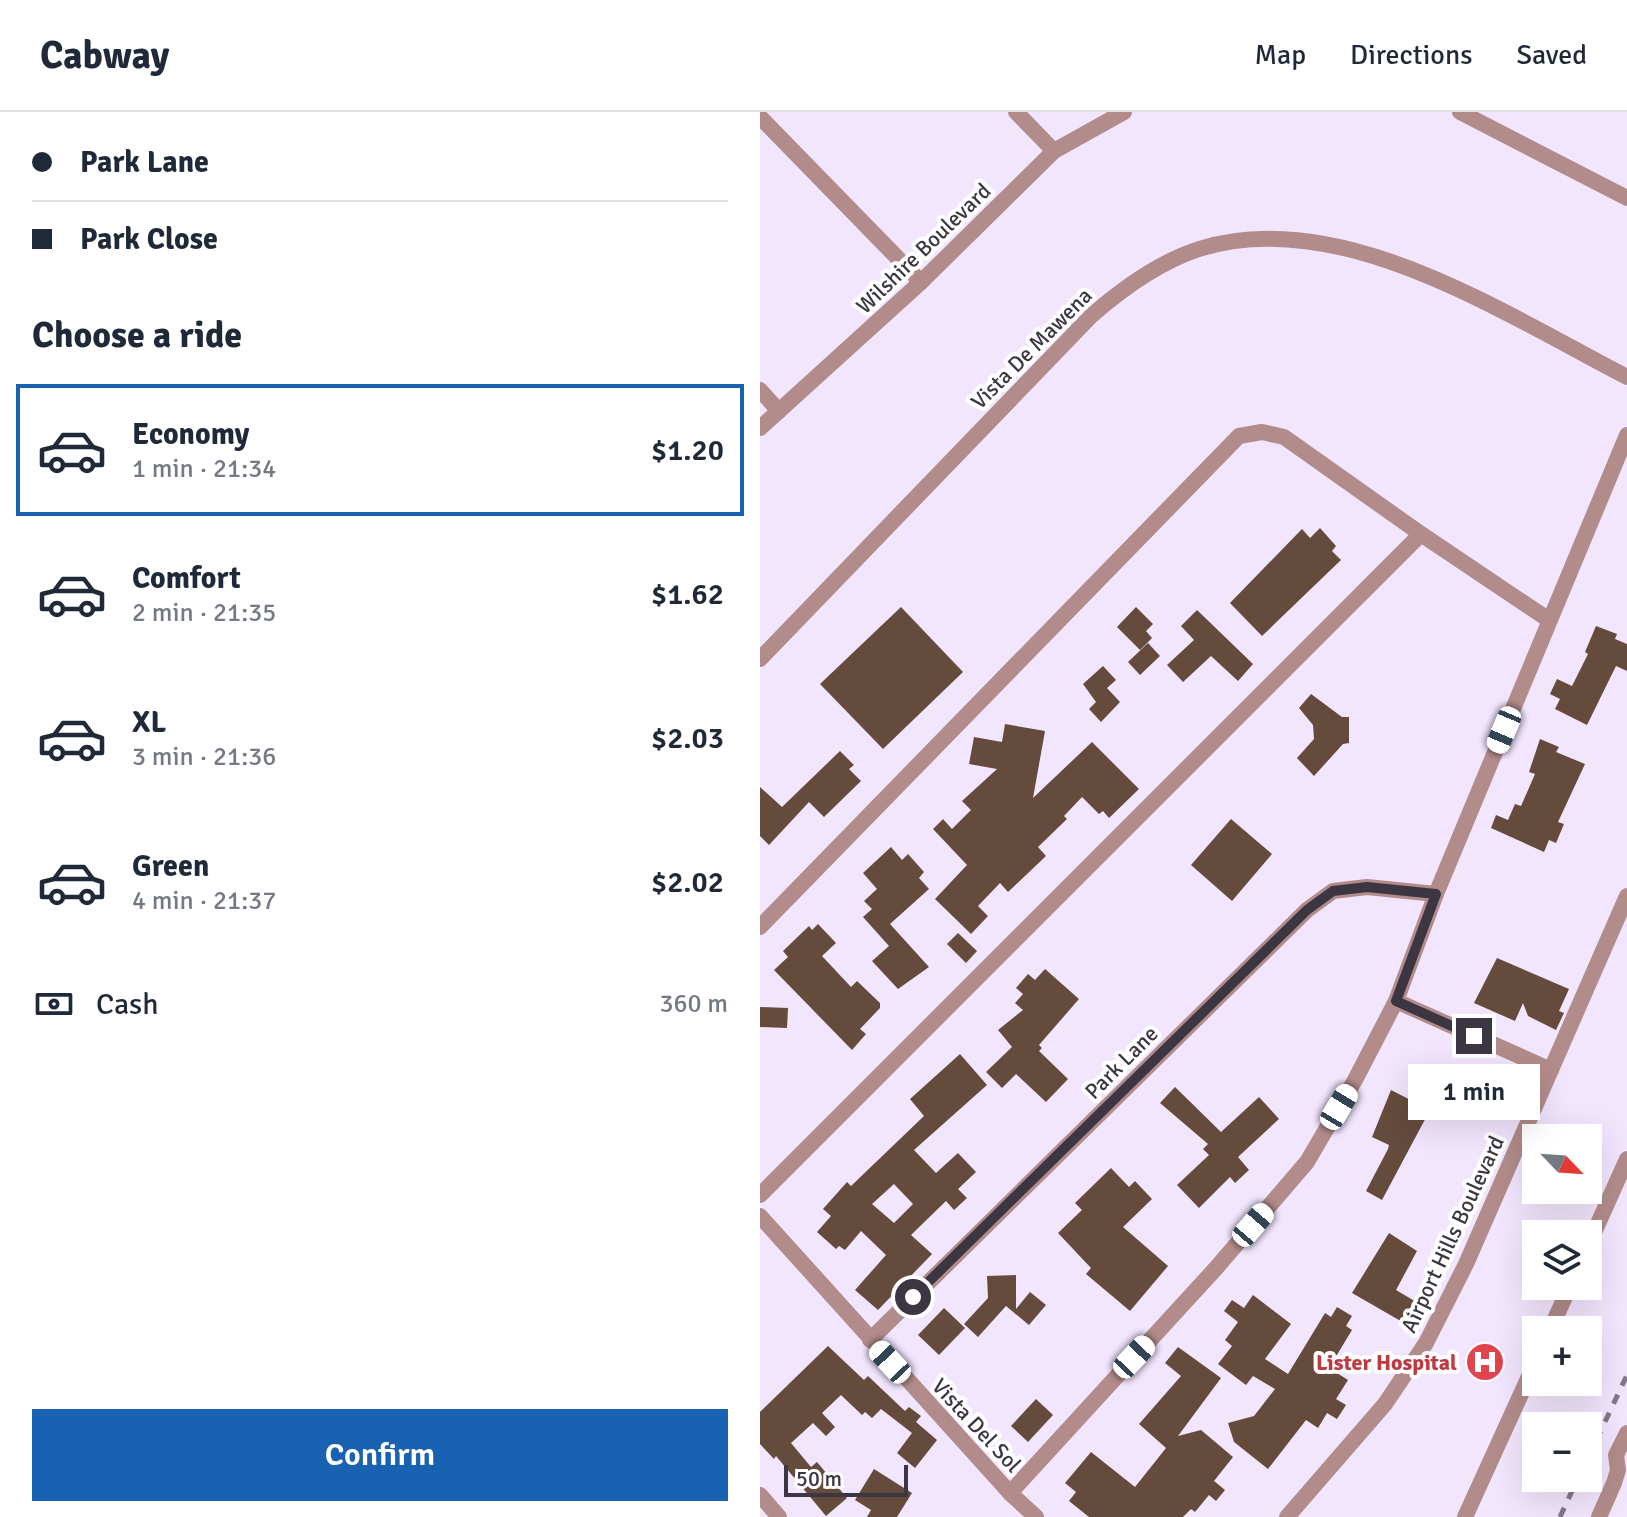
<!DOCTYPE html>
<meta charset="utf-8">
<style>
:root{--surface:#fff;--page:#f6f6f7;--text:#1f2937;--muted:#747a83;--line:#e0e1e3;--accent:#1961b1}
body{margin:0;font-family:Signika,sans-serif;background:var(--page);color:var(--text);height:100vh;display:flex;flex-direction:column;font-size:30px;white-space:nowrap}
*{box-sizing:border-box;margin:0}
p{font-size:26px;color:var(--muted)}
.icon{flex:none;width:44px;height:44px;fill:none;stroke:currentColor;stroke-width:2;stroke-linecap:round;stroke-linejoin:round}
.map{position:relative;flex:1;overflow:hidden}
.drawer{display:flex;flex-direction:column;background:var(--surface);width:760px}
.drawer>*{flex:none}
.guide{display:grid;align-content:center;height:176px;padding:0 32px;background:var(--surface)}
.needle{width:52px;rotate:115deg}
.tools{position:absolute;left:762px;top:1012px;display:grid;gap:16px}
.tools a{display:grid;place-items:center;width:80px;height:80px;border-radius:0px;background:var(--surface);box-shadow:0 8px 32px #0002;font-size:40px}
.scale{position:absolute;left:24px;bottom:20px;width:124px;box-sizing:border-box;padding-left:8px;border:4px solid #3c3642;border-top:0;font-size:22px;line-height:28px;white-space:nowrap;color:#3c3642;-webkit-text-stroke:6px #fff;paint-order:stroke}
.end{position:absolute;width:36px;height:36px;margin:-18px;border:10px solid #3c3642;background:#fff;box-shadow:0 0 0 4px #fff}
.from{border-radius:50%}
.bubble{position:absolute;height:56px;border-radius:0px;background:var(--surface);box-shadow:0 8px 32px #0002;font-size:26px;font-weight:600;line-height:56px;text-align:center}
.car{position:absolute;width:24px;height:48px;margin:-24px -12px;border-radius:10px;box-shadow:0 0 6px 2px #0007;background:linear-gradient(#fff 24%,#345 0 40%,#fff 0 76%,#345 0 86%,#fff 0)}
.guide b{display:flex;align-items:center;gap:28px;height:76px;font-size:30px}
.guide b+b{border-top:2px solid var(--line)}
.guide i{width:20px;height:20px;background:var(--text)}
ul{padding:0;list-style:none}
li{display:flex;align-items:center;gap:24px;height:132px;margin:0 16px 12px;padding:0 16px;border:4px solid transparent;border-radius:0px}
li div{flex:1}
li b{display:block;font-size:30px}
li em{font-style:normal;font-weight:600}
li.active{border-color:var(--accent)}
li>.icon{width:72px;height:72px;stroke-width:1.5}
h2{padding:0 32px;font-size:36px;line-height:96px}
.pay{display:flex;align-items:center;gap:20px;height:88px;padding:0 32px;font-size:30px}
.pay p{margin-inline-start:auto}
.primary-button{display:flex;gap:16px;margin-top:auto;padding:16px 32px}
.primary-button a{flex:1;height:92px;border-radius:0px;background:var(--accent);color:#fff;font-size:32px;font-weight:600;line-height:92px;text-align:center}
header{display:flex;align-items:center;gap:48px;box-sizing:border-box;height:112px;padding:0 40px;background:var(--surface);border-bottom:2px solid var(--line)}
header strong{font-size:38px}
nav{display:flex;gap:44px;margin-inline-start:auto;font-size:28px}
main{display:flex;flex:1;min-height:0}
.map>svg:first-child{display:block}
.building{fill:#654b3c;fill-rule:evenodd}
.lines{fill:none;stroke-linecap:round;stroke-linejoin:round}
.minor{stroke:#b28c8a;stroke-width:16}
.rail{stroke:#807888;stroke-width:5;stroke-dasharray:10 10;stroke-linecap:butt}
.route{stroke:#3c3642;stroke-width:10}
.labels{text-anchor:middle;stroke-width:8;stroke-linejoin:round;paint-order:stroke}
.street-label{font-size:22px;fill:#3c3642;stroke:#fff}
.health-label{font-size:22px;font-weight:bold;fill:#be3a42;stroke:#fff;text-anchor:end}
</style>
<header>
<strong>Cabway</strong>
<nav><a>Map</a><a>Directions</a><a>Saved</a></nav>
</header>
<main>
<section class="drawer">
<div class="guide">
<b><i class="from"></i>Park Lane</b>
<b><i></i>Park Close</b>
</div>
<h2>Choose a ride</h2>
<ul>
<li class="active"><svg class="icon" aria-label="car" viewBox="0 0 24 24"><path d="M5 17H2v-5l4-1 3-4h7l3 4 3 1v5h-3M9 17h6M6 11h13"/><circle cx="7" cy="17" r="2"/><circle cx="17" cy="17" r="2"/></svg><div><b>Economy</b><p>1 min · 21:34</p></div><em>$1.20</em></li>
<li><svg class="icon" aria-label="car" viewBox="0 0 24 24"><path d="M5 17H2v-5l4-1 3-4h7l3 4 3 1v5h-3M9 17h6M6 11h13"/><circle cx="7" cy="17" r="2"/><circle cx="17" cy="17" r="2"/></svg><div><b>Comfort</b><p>2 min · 21:35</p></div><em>$1.62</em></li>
<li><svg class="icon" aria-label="car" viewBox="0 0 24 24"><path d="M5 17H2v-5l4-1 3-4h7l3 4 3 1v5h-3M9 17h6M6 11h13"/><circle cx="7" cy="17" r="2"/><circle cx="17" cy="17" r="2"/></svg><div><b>XL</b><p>3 min · 21:36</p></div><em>$2.03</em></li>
<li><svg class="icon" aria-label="car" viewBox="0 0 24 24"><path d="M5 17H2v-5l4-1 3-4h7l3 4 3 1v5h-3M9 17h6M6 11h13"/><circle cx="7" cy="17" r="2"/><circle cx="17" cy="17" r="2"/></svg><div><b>Green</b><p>4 min · 21:37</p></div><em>$2.02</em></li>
</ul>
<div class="pay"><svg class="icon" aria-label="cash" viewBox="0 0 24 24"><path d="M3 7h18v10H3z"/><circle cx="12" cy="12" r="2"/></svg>Cash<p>360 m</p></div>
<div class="primary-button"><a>Confirm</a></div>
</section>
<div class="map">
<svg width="867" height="1405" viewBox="0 0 867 1405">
<rect width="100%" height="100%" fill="#f2e6fe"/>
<!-- building -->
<g class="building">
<path d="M560,416L576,434L572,439L581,448L502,524L470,491L542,417L550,426Z"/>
<path d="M141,495L203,560L123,637L60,572Z"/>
<path d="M376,495L393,512L386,519L392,526L380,538L357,515Z"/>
<path d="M437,498L493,552L478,569L451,544L423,570L407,553L434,528L421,514Z"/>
<path d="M836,514L857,522L855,527L867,532V559L856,554L827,613L795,597L800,587L790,582L797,567L812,574L828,542L825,540Z"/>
<path d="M388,531L400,544L380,563L368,550Z"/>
<path d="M343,554L356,568L347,576L360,590L341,610L329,597L336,590L323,572Z"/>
<path d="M551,582L582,605H589V631L583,632L554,664L537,646L554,627L553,613L539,596Z"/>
<path d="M245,612L285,619L273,686L332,630L379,677L349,706L343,699L339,702L322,685L304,704L307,707L278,735L286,744L248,780L240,771L218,794L228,804L211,822L175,787L207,753L173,717L183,707L192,717L211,698L202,689L237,657L209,652L214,625L242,630Z"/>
<path d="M780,627L799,635L796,640L825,652L798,710L804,712L796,731L789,728L784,740L731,716L736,703L748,708L755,692L761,694L775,662L769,660Z"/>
<path d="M80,639L94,653L89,657L101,669L64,705L49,690L9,733L0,724V675L22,695Z"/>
<path d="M471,707L512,742L472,789L431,753Z"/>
<path d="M131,735L142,748L148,742L164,760L159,766L169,777L130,812L169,855L138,877L112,849L129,834L103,805L112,797L104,789L117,777L103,761Z"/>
<path d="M58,812L76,831L62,844L91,875L97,869L120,891V896L100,917L106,922L92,938L14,858L28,845L23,839L49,814L52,818Z"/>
<path d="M198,821L217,839L206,851L187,832Z"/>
<path d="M737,846L809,877L799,899L804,901L796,918L768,904L763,891L755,909L714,891Z"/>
<path d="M285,857L319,887L279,933L282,936L279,939L308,967L286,990L256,962L242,976L226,960L252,935L238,918L263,898L255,891L263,882L256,876L268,862L275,868Z"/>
<path d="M0,895L28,896L27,916L0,915Z"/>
<path d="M200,942L227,973L154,1038L176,1061L198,1041L216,1060L198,1077L207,1086L194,1098L186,1089L151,1123L172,1142L118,1198L95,1178L126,1143L101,1119L85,1138L79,1134L76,1137L57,1120L71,1104L63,1097L87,1070L91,1074L164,1004L150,987ZM134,1072L153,1092L134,1111L112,1092Z"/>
<path d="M415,975L461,1020L499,985L519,1007L478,1045L489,1058L475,1071L470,1065L439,1096L417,1073L449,1043L443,1037L448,1032L400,991Z"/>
<path d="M631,978L670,998L622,1088L606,1079L628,1037L629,1033L612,1025Z"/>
<path d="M351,1056L369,1075L375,1069L392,1087L363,1115L408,1154L370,1199L326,1162L331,1156L298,1121L322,1098L315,1091Z"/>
<path d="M629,1121L657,1139L636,1178L663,1194L651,1215L592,1181Z"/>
<path d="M256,1163V1197L270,1180L286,1193L269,1213L246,1194L218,1225L204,1212L228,1186L227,1164Z"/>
<path d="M493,1183L531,1212L505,1247L528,1262L565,1201L571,1205L577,1195L592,1204L586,1214L592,1218L569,1256L588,1268L576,1287L586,1293L577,1307L567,1301L558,1316L546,1308L508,1357L474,1330L468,1311L494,1304L515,1277L493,1264L486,1273L458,1252L472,1234L465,1228L478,1210L464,1199L472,1188L484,1196Z"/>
<path d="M184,1196L205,1216L179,1243L158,1223Z"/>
<path d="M68,1234L104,1268L108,1264L145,1299L149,1295L161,1304L156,1310L177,1328L155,1356L137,1341L152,1321L121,1297L112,1306L105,1300L102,1303L81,1283L62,1301L75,1315L66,1324L53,1311L31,1331L51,1355L57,1350L87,1386L66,1404L16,1344L14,1347L0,1332V1300Z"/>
<path d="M418,1235L461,1266L418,1324L441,1318L473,1345L454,1369L465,1378L456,1389L449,1383L435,1400L431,1397L423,1405H329L309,1389L316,1380L305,1371L331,1340L375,1375L406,1336L379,1312L421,1264L405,1251Z"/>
<path d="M276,1287L293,1303L268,1330L251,1314Z"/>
<path d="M114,1357L152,1381L137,1405H107L111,1398L95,1388Z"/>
</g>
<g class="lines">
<!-- minor -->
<g class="minor">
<path d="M256,0L294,39"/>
<path d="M700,0L867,86"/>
<path d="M0,5L161,170"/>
<path d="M0,278L19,299"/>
<path d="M0,316L161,170L294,39L364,0"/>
<path d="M0,547L331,204C362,177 399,150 439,137C580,92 746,203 867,265"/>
<path d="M0,815L479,324L502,320L524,325L661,422L789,508"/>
<path d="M636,889L791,958"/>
<path d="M0,1083L661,422"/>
<path d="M0,1104L250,1381L276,1405"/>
<path d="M828,1134L867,1047"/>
<path d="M790,1218L810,1174"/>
<path d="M110,1228L547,798L573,779L607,775L676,782"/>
<path d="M250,1381L457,1155L547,1050L595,968L636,889L676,782L867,323"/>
<path d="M0,1383L19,1405"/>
<path d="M527,1405L625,1292L666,1231L706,1152L867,784"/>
<path d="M705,1405L776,1249"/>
<path d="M839,1405L854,1371L858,1358L856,1343L867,1321"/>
</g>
<!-- rail -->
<g class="rail">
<path d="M828,1346L867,1263"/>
<path d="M800,1405L818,1366"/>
</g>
</g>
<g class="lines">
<!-- route -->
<path class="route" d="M153,1185L547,798L573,779L607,775L676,782L636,889L714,924"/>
</g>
<!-- icons -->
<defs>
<g id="hospital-disc" transform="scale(2)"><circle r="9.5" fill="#e0444e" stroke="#fff"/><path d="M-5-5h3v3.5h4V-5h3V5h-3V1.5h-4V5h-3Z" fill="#fff"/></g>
</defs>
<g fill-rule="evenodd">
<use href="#hospital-disc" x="725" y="1250"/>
</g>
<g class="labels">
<!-- street labels -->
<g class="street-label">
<text transform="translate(163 136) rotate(-44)" y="8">Wilshire Boulevard</text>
<text transform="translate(271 236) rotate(-45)" y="8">Vista De Mawena</text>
<text transform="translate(361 950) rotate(-45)" y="8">Park Lane</text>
<text transform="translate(692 1122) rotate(-65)" y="8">Airport Hills Boulevard</text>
<text transform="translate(217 1313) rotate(47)" y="8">Vista Del Sol</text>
</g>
<!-- health labels -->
<g class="health-label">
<text x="697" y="1258">Lister Hospital</text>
</g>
</g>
</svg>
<div class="tools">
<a><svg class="needle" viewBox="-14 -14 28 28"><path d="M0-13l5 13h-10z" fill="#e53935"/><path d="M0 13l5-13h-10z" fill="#747a83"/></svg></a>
<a><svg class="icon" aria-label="layers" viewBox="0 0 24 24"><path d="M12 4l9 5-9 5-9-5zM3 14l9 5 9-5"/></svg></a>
<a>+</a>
<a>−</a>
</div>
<div class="scale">50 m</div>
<i class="end from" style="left:153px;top:1185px"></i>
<i class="end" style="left:714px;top:924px"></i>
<div class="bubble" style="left:648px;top:952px;width:132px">1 min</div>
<i class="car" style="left:744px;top:618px;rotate:203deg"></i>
<i class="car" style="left:579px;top:995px;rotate:31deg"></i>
<i class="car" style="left:493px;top:1113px;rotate:41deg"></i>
<i class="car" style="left:374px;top:1245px;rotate:43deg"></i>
<i class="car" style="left:130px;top:1250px;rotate:317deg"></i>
</div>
</main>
